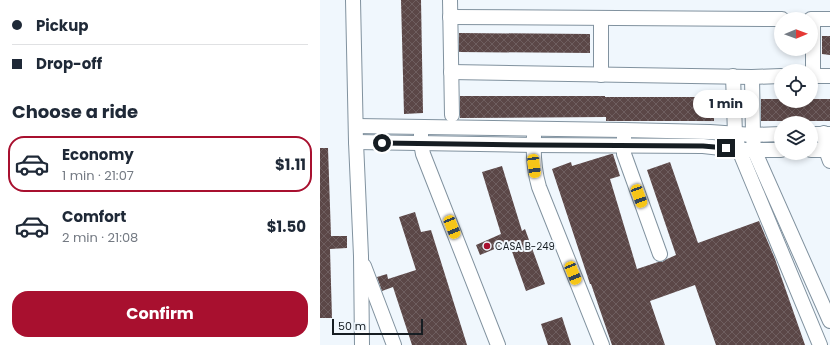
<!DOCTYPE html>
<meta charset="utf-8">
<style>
:root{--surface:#fff;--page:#f6f6f7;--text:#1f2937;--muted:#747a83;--line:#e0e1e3;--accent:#a8102f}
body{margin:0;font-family:Poppins,sans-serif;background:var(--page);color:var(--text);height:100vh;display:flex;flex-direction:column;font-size:15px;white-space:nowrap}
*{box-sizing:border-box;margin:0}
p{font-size:13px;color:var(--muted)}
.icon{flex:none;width:22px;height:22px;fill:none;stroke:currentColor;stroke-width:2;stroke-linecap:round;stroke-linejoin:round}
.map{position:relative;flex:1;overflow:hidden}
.details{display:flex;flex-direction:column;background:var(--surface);width:320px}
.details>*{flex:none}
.top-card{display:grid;align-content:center;height:88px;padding:0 12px;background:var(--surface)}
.needle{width:26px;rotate:89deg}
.tools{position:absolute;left:454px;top:12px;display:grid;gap:8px}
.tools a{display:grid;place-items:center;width:44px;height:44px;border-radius:50%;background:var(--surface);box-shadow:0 2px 6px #0003;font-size:20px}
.scale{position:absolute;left:12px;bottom:10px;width:91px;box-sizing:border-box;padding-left:4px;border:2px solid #161d22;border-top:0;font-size:11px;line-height:14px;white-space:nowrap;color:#161d22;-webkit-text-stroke:3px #f0f7fd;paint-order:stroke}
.end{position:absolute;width:18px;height:18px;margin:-9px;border:5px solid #161d22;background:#fff;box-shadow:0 0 0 2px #fff}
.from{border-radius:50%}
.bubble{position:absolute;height:28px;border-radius:14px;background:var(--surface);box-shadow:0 2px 6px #0003;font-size:13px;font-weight:700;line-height:28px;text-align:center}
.car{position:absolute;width:12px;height:24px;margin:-12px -6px;border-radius:5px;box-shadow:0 0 3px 1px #0007;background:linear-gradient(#f5c518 24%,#345 0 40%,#f5c518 0 76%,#345 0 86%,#f5c518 0)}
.top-card b{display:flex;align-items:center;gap:14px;height:38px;font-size:15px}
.top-card b+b{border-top:1px solid var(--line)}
.top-card i{width:10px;height:10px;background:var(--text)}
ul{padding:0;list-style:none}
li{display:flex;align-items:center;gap:12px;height:56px;margin:0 8px 6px;padding:0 4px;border:2px solid transparent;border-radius:16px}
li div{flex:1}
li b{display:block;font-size:15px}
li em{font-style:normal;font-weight:700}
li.active{border-color:var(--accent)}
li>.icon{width:36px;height:36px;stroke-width:1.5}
h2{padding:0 12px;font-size:18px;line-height:48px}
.primary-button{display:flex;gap:8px;margin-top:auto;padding:8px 12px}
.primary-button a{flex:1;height:46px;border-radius:16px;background:var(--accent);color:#fff;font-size:16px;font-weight:700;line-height:46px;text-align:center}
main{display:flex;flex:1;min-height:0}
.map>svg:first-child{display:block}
.building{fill:url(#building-cross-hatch)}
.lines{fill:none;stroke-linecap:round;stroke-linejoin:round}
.minor-casing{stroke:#81929f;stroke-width:16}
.minor{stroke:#fff;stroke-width:14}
.route{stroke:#161d22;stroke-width:5}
.poi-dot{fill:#a8102f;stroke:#f0f7fd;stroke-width:1.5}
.labels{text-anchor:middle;stroke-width:4;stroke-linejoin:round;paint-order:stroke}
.poi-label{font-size:10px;fill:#161d22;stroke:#f0f7fd;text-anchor:start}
</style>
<main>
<section class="details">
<div class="top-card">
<b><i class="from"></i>Pickup</b>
<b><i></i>Drop-off</b>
</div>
<h2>Choose a ride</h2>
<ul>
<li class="active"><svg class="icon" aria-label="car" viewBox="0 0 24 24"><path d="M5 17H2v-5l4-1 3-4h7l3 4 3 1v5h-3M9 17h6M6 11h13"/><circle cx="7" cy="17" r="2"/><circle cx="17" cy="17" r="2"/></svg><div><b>Economy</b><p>1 min · 21:07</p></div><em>$1.11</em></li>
<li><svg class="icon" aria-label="car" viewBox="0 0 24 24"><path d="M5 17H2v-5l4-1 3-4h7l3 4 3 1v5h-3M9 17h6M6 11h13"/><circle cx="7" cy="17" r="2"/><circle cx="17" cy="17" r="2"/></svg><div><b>Comfort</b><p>2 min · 21:08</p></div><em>$1.50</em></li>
</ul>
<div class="primary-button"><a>Confirm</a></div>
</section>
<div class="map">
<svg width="510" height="345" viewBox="0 0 510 345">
<defs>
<pattern id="building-cross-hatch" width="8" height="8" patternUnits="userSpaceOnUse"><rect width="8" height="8" fill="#5b4747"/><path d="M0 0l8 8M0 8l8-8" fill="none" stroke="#6e5e5f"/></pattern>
</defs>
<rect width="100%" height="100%" fill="#f0f7fd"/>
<!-- building -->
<g class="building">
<path d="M81,0H101L103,113L84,114Z"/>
<path d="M139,33L270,34V53L139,52Z"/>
<path d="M502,36H510V55L502,54Z"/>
<path d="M140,96H285V97H394V121H286V117L140,118Z"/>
<path d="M441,99H461V101H491V99H510V121H441Z"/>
<path d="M0,148H8L11,236H27V248L10,249L12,318H0Z"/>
<path d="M291,154H293L300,176L290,179L317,269L338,262H342L347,259L356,255L327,170L350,162L378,243L439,221L455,259L485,345H396L375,285L330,301L345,345H292L271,284H270L232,169L251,162L252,166Z"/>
<path d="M182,166L202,231L205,229L225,284L206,291L189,243L160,255L156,245L181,234L162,172Z"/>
<path d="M95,212L101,232L111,230L147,345H92L73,287L62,291L57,277L67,274L68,279L96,270L79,217Z"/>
<path d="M242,317L251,345H228L221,324Z"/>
</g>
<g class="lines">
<!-- minor casing -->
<g class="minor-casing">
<g id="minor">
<path d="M33,0L36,142L41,256L42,345"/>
<path d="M130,0L132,115"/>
<path d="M130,17L462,19"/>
<path d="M491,19H510"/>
<path d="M493,19V76"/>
<path d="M131,72L432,77L461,76"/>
<path d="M281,75V18"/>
<path d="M413,76L415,134L419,150L500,345"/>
<path d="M491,76H510"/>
<path d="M432,77L433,135L434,150L510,321"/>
<path d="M36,126L303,130L390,132L433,135L461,134"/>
<path d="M504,133L506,150L510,161"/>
<path d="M101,134V143L103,154L178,345"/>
<path d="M491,134H510"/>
<path d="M214,136C213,154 214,170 219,187L282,345"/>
<path d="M304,136V154L340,254"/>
<path d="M36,142L213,145L383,146L419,150H461"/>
<path d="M491,150H510"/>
<path d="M44,266L74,345"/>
</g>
</g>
<!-- minor -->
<use href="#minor" class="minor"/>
</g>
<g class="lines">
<!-- route -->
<path class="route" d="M62,143L213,145L383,146L406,148"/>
</g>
<!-- markers -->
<circle class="poi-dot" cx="167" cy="246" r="4"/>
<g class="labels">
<!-- poi labels -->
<g class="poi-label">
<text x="175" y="250">CASA B-249</text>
</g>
</g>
</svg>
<div class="tools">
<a><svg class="needle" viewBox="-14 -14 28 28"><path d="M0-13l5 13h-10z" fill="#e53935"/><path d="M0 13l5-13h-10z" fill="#747a83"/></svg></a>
<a><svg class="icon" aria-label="locate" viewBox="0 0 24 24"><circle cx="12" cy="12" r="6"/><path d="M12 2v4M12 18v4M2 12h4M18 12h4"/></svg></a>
<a><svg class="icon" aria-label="layers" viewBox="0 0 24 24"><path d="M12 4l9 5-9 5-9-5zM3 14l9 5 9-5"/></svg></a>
</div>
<div class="scale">50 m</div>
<i class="end from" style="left:62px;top:143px"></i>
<i class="end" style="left:406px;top:148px"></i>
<div class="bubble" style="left:373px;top:90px;width:66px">1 min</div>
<i class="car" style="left:214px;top:166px;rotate:173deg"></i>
<i class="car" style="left:319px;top:196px;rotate:160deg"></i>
<i class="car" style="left:132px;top:227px;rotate:158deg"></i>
<i class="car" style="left:253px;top:273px;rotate:158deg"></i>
</div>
</main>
